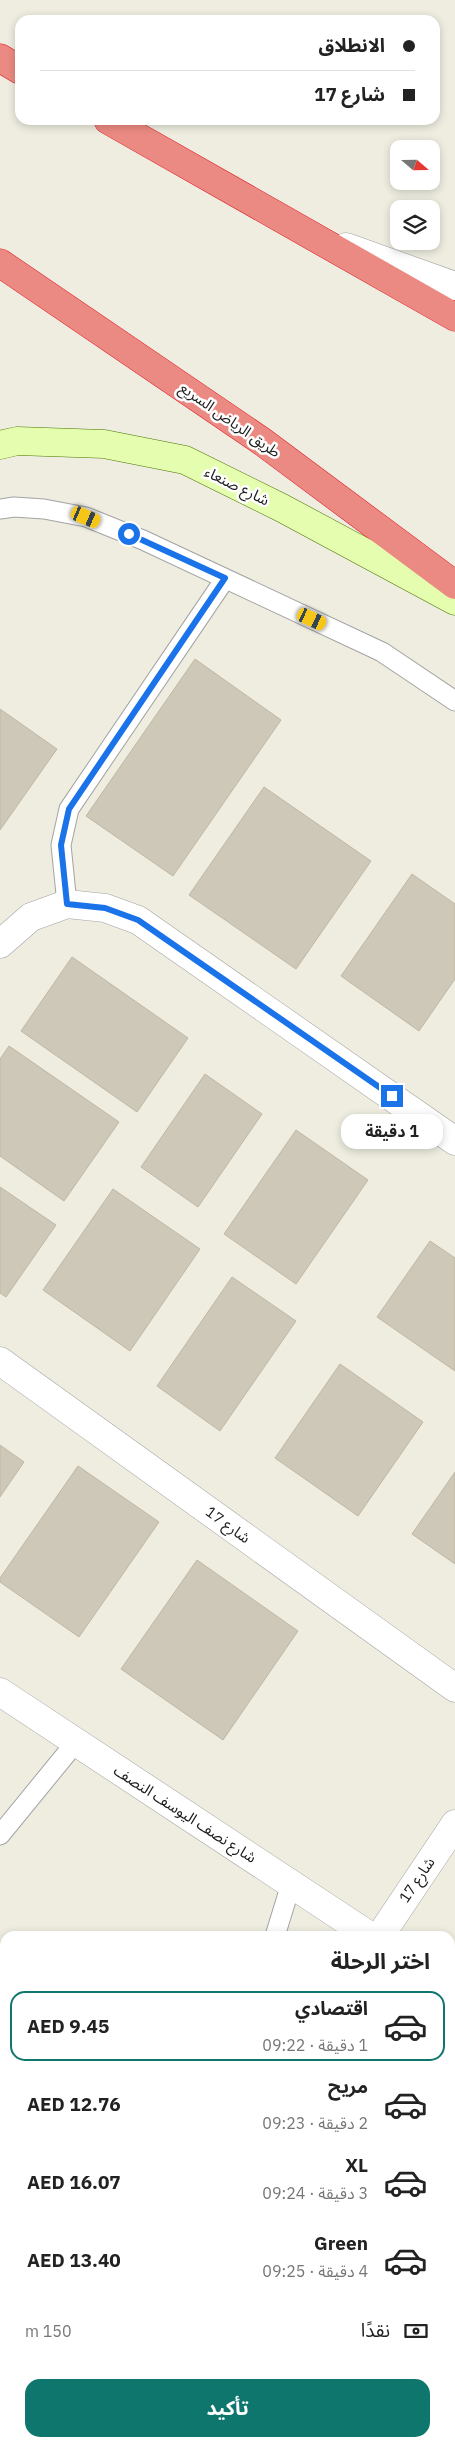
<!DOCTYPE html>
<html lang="ar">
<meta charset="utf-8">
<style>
:root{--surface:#fff;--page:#f6f6f6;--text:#222;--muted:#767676;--line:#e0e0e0;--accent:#0f766e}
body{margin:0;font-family:"IBM Plex Sans","Noto Sans Arabic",sans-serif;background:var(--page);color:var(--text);direction:rtl;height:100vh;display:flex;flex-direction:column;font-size:19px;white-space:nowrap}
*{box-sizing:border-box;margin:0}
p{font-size:16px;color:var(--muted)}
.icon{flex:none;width:28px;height:28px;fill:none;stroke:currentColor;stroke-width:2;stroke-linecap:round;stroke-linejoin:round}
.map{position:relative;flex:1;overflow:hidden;direction:ltr}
.sheet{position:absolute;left:0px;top:1931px;width:455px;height:516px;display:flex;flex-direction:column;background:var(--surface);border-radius:15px 15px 0 0;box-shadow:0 2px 8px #0003;direction:rtl}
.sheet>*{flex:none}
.hud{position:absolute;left:15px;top:15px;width:425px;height:110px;border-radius:15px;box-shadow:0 2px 8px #0003;direction:rtl;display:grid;align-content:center;height:110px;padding:0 25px;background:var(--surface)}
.needle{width:32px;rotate:110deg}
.controls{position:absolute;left:390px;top:140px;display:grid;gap:10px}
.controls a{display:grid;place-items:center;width:50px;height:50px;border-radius:10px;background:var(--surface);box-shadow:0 2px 8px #0003;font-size:25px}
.end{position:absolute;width:22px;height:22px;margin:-11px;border:6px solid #1a73e8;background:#fff;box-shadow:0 0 0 2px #fff}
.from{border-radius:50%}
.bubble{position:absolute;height:35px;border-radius:15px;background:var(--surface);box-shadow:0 2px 8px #0003;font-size:16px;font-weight:700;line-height:35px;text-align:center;direction:rtl}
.car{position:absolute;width:15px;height:30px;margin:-15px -8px;border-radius:6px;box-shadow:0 0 4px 1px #0007;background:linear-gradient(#f5c518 24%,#345 0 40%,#f5c518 0 76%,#345 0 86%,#f5c518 0)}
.hud b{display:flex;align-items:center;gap:18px;height:48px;font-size:19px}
.hud b+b{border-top:1px solid var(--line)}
.hud i{width:12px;height:12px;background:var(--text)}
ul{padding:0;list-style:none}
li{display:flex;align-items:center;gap:15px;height:70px;margin:0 10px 8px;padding:0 15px;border:2px solid transparent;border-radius:15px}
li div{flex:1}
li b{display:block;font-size:19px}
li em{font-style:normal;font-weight:700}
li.on{border-color:var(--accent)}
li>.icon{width:45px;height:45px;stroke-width:1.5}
h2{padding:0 25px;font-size:22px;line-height:60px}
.pay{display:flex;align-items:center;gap:12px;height:55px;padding:0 25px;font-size:19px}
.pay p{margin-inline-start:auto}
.button{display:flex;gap:10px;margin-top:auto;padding:10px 25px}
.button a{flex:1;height:58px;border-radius:15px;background:var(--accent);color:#fff;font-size:20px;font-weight:700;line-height:58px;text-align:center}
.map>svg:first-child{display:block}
.building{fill:#cec8b9;stroke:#c0b7a2}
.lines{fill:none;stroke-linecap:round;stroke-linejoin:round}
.service-casing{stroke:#a3a3a3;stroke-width:21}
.minor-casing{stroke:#a3a3a3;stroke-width:29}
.tertiary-casing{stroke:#a3a3a3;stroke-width:29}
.secondary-casing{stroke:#4a7500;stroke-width:29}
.motorway-casing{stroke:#e11929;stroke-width:29}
.service{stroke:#fff;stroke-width:19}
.minor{stroke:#fff;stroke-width:28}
.tertiary{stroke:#fff;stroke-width:28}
.secondary{stroke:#e5fdaf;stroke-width:28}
.motorway{stroke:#eb8a82;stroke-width:28}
.route{stroke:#1a73e8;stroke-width:6}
.labels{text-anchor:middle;stroke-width:5;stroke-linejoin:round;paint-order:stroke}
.street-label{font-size:15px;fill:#1c1c1c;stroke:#fff}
</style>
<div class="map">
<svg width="455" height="2447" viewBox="0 0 455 2447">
<rect width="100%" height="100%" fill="#eeede0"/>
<!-- building -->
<g class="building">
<path d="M195,659L281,720L173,876L86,816Z"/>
<path d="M0,709L57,749L0,830Z"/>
<path d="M264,787L371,861L296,969L189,895Z"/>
<path d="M412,874L455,904V979L419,1031L341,976Z"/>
<path d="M72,957L188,1038L137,1112L21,1031Z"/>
<path d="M9,1046L119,1122L64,1201L0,1156V1059Z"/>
<path d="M205,1074L262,1114L198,1207L141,1167Z"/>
<path d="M296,1130L368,1180L296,1284L224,1234Z"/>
<path d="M0,1187L56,1225L6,1297L0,1293Z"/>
<path d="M113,1189L200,1249L130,1351L43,1290Z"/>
<path d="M430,1241L455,1258V1371L377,1317Z"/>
<path d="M232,1277L296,1321L220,1431L157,1386Z"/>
<path d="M340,1364L423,1422L358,1516L275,1458Z"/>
<path d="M0,1445L24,1462L0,1497Z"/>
<path d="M78,1466L159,1522L79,1637L0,1582V1578Z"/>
<path d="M455,1472V1564L412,1534Z"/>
<path d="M197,1560L298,1631L223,1740L121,1669Z"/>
<path d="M0,1966L5,1968V2065L0,2064Z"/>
<path d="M0,2117L5,2119V2237L0,2235Z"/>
<path d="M0,2265L5,2266V2395L0,2393Z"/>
<path d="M0,2418L5,2420V2442H29L28,2447H0Z"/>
<path d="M194,2442H311L310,2447H209Z"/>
</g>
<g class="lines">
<!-- service casing -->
<g class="service-casing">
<g id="service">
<path d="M0,509L14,507L44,509L86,517L143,540L382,652L455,701"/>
<path d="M67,904L61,845L69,809L225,579"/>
<path d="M0,1835L76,1742"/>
<path d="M275,1936L291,1884"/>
<path d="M119,2447L120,2442"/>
</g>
</g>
<!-- minor casing -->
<g class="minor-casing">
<g id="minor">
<path d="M0,944L31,917L67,904L105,908L138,920L455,1141"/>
<path d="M0,1361L455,1688"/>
<path d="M380,1936L455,1824"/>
<path d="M451,2447L455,2434"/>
</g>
</g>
<!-- tertiary casing -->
<g class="tertiary-casing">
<g id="tertiary">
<path d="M346,247L455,286"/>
<path d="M0,1692L370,1936"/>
<path d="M450,1989L455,1992"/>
</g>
</g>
<!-- secondary casing -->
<g class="secondary-casing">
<path id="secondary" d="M0,445L17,441L104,444L185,460L282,508L455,601"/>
</g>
<!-- motorway casing -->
<g class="motorway-casing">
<g id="motorway">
<path d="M0,58L20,70"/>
<path d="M108,120L455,317"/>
<path d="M0,263L260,440L455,585"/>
</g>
</g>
<!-- service -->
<use href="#service" class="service"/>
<!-- minor -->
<use href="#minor" class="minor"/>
<!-- tertiary -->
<use href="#tertiary" class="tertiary"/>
<!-- secondary -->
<use href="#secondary" class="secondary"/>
<!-- motorway -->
<use href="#motorway" class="motorway"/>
</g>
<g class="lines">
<!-- route -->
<path class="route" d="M129,534L225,578L69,809L61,845L67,904L105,908L138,920L392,1096"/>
</g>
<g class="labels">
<!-- street labels -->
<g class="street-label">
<text transform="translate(230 420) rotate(35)" y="5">طريق الرياض السريع</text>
<text transform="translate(237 486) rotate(26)" y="5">شارع صنعاء</text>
<text transform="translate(228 1525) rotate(36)" y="5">شارع 17</text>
<text transform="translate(185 1814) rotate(33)" y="5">شارع نصف اليوسف النصف</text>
<text transform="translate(417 1880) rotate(-56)" y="5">شارع 17</text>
</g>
</g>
</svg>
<div class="controls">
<a><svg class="needle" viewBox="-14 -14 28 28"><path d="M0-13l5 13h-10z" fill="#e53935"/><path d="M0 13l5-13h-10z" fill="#767676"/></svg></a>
<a><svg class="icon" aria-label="layers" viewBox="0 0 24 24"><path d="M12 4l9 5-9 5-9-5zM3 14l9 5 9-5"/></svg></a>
</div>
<i class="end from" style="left:129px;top:534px"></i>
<i class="end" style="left:392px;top:1096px"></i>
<div class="bubble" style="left:341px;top:1114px;width:102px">1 دقيقة</div>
<i class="car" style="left:86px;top:517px;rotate:113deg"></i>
<i class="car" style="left:312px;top:619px;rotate:115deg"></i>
<div class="hud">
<b><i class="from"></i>الانطلاق</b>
<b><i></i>شارع 17</b>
</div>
<section class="sheet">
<h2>اختر الرحلة</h2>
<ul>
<li class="on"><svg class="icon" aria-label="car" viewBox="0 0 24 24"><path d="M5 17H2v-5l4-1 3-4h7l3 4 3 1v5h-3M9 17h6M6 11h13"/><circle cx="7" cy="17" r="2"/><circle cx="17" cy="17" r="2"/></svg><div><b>اقتصادي</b><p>1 دقيقة · 09:22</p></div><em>AED 9.45</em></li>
<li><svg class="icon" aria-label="car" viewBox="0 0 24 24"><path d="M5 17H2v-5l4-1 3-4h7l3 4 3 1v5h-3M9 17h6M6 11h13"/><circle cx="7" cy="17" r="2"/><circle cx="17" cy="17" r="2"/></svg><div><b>مريح</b><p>2 دقيقة · 09:23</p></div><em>AED 12.76</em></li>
<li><svg class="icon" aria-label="car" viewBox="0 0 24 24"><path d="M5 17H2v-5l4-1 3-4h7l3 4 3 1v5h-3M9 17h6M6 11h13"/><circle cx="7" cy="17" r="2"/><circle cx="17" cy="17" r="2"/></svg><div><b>XL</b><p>3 دقيقة · 09:24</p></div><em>AED 16.07</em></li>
<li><svg class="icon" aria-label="car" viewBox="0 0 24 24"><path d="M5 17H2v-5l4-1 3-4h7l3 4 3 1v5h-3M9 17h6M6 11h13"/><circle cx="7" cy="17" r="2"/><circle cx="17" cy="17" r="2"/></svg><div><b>Green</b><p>4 دقيقة · 09:25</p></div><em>AED 13.40</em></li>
</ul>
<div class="pay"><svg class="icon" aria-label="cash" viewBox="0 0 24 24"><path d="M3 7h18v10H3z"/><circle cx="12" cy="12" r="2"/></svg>نقدًا<p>150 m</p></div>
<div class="button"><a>تأكيد</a></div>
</section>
</div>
